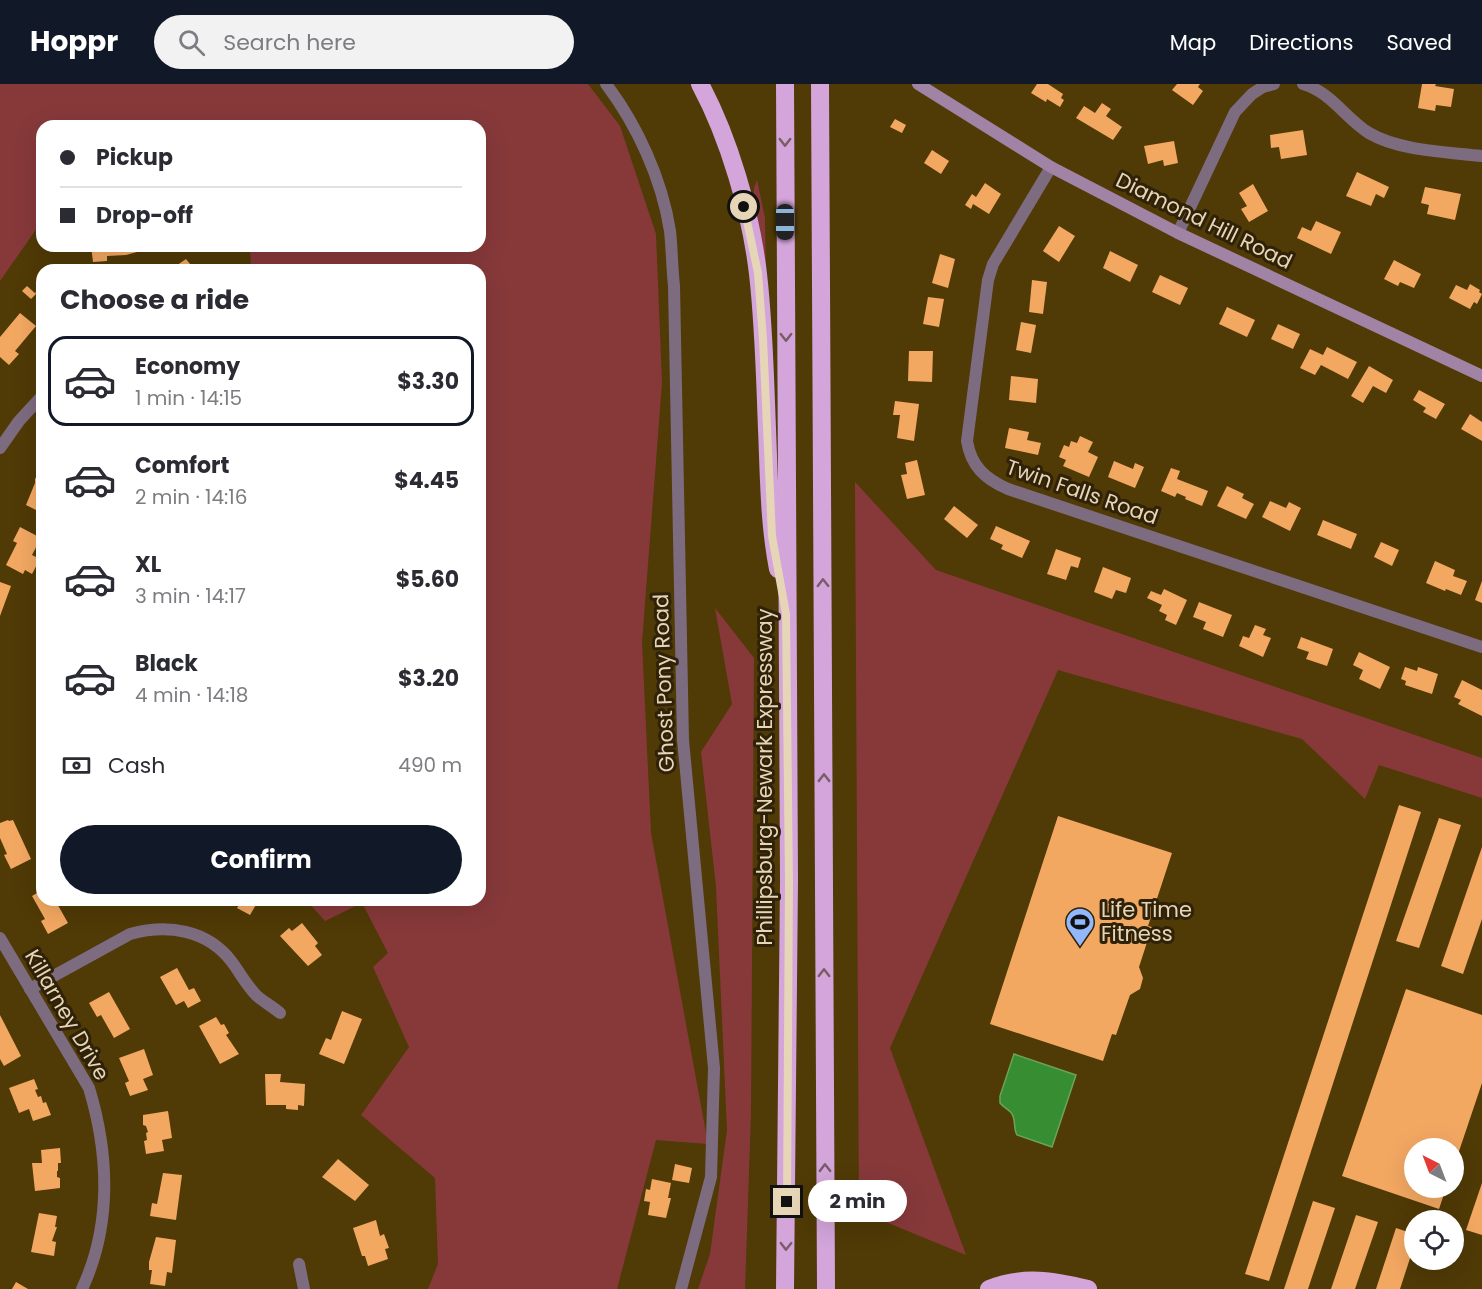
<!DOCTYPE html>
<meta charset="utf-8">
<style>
:root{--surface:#fff;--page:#f2f2f3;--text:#2b2b33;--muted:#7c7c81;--line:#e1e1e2;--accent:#111827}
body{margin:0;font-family:Poppins,sans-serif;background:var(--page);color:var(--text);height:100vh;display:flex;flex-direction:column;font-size:22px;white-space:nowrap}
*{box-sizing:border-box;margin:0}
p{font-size:20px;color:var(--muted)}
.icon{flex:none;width:33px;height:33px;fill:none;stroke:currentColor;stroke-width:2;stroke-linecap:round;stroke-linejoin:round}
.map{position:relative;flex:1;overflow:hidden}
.panel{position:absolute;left:36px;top:180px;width:450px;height:642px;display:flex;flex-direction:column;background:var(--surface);border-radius:18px;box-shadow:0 6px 24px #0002}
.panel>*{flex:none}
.banner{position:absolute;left:36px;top:36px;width:450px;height:132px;border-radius:18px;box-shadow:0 6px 24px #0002;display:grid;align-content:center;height:132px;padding:0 24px;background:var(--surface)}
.needle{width:39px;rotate:318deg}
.buttons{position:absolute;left:1404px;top:1054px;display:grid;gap:12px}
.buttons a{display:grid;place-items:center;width:60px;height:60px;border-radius:50%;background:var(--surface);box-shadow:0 6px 24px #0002;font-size:30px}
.end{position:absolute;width:27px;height:27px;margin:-14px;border:8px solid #e6d5b7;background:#111;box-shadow:0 0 0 3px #111}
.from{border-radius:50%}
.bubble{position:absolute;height:42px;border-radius:21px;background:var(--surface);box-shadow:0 6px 24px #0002;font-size:20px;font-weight:700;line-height:42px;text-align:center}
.car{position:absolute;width:18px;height:36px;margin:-18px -9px;border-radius:8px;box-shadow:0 0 4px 2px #0007;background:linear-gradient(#222 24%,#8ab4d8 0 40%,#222 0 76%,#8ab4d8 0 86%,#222 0)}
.banner b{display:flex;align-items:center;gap:21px;height:57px;font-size:22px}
.banner b+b{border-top:2px solid var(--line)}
.banner i{width:15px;height:15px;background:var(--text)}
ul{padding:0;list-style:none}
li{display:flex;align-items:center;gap:18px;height:90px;margin:0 12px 9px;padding:0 12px;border:3px solid transparent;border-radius:18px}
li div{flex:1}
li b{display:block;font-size:22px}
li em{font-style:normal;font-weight:700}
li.selected{border-color:var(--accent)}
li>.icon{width:54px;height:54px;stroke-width:1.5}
h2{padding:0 24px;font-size:27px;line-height:72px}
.pay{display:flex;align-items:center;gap:15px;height:66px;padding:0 24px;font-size:22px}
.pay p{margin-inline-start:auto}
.action{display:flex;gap:12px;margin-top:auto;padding:12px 24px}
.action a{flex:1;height:69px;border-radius:36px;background:var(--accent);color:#fff;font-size:24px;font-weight:700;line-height:69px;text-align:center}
header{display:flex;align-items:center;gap:36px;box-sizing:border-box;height:84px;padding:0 30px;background:var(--accent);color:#fff}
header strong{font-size:28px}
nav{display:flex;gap:33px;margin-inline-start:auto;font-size:21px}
.search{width:420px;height:54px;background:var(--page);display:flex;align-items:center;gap:15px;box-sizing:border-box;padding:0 21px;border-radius:33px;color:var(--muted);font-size:22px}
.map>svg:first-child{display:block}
.green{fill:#87393a}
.water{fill:#378d31;stroke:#6ca359;stroke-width:1.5}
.building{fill:#f3a862}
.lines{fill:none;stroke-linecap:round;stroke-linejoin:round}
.street{stroke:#7d6b80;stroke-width:12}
.secondary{stroke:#a083a5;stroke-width:12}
.highway{stroke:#d3a5da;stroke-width:18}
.oneway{stroke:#795d66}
.route{stroke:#e6d5b7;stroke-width:8}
.labels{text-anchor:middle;stroke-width:6;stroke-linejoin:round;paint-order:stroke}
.street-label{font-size:21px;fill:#e6d5b7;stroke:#2f2208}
.poi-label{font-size:21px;fill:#e6d5b7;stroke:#2f2208;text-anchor:start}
</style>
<header>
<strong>Hoppr</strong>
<div class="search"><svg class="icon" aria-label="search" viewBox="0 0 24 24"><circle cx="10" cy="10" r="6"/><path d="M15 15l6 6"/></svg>Search here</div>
<nav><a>Map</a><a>Directions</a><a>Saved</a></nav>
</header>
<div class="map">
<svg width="1482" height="1205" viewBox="0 0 1482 1205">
<rect width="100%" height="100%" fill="#503a06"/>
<!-- green -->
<g class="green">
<path d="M0,0H588L620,42L656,150L662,299L642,558L651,749L708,1060L656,1056L617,1205H428L438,1180L435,1094L361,1031L409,963L373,883L388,869L362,819L325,837L306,816H480V186H251L250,162H480V42H42V137L0,197Z"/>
<path d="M757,96L765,134L766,190L754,136L757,127L753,116L754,104Z"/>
<path d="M855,398L936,486L1482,674V714L1379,681L1365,715L1302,655L1058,586L890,964L966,1171L859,1127Z"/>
<path d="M715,524L754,574L751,1030L745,1205H698L710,1170L727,1046L716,803L701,668L732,620Z"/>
</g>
<!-- water -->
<path class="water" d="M1014,970L1076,991L1052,1063L1017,1051C1013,1044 1016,1036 1012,1030C1010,1026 1003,1023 1000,1019V1012Z"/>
<!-- building -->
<g class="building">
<path d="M1037,0H1048L1063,10L1061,14L1064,16L1060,23L1047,15L1046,18L1031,9Z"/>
<path d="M1177,0H1200L1198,3L1203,7L1193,21L1172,6Z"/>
<path d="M1422,0H1436L1435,2L1454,5L1451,23L1436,21L1435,27L1418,24Z"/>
<path d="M1102,19L1111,25L1106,32L1122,43L1113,56L1076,34L1084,22L1095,29Z"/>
<path d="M895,35L906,41L902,49L890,43Z"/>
<path d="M1303,46L1307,71L1281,75L1279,63L1271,64L1270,51Z"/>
<path d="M1174,57L1178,79L1164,82L1163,76L1148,80L1144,62Z"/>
<path d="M932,66L949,77L941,90L924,79Z"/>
<path d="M1357,88L1389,103L1384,114L1376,110L1371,122L1346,112Z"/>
<path d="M985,99L1001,110L989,130L973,120L971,125L965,121L972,110L976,113Z"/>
<path d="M1253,100L1268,127L1249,138L1241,125L1247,122L1239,109Z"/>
<path d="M1425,103L1461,110L1455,136L1427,130L1429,121L1421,119Z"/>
<path d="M1316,137L1341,148L1331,170L1297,154L1302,143L1311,147Z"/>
<path d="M1059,142L1075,152L1059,178L1043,167Z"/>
<path d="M91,162H137V168L126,171L107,172V177L93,178Z"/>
<path d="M1110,167L1138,181L1130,198L1103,184Z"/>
<path d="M940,170L955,175L948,204L932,199Z"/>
<path d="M186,175L195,186H170Z"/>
<path d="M1394,176L1421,190L1414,204L1400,198L1398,202L1384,195Z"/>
<path d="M1160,191L1188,204L1180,221L1152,208Z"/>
<path d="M1032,196L1047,198L1043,230L1029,228Z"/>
<path d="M1470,200L1480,206L1479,208L1482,210L1477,220L1474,218L1470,225L1449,214L1456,201L1467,206Z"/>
<path d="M42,201V226L36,220L41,215L35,209Z"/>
<path d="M27,202L36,210L31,215L22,207Z"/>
<path d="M928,213L944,215L939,243L923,240Z"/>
<path d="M1227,223L1255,236L1247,253L1219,240Z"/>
<path d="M20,229L36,242L15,267L19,270L9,281L0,273V253Z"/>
<path d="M1021,238L1036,241L1031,269L1016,266Z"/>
<path d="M1278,240L1300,250L1293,265L1271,255Z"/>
<path d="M1327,263L1357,278L1348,295L1321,281L1315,291L1300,284L1310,265L1323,271Z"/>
<path d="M909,267H933L932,298L908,297Z"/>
<path d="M1369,282L1393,296L1386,309L1373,302L1363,319L1351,312Z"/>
<path d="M1011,292L1038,295L1036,319L1009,316Z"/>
<path d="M1419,306L1445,320L1436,335L1423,328L1426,324L1413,316Z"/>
<path d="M895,317L919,320L914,357L897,354L900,331H893Z"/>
<path d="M1470,330L1482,338V357L1461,345Z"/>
<path d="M1009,344L1029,348L1027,356L1041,359L1038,371L1005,364Z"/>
<path d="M1080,352L1093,358L1088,368L1098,373L1089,393L1063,382L1066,376L1059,373L1064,361L1069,363L1071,357L1077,359Z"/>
<path d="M917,376L925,411L907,415L901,391L907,390L905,379Z"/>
<path d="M1114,377L1133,385L1135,379L1144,383L1135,404L1108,393Z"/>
<path d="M1171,384L1180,387L1177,395L1208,407L1202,422L1185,415L1186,413L1177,409L1175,413L1161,407Z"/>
<path d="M40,387H42V429L26,421L35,399V395Z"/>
<path d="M1227,402L1244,410L1242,414L1254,420L1246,435L1217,422Z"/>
<path d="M1270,417L1286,424L1289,418L1301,424L1290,447L1262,433Z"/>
<path d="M954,422L978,441L967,454L944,435Z"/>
<path d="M1323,436L1357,450L1351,465L1317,451Z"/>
<path d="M996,442L1030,457L1022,474L1001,465L1003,461L990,455Z"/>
<path d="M20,443L41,454L32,471L40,475L32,490L25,486L23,490L6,481L17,459L13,457Z"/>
<path d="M1381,458L1399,466L1392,482L1374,473Z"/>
<path d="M1056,465L1081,474L1078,484L1071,482L1066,496L1047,490Z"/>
<path d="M1435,477L1455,486L1453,492L1467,497L1461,511L1446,505L1445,507L1426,499Z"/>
<path d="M1103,483L1131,494L1126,509L1116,506L1112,515L1094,508Z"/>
<path d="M1482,497V519L1475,516Z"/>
<path d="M0,498L11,502L0,532Z"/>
<path d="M1164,505L1187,516L1176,541L1165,536L1167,531L1159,527L1162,521L1147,514L1151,507L1161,511Z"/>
<path d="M1199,518L1232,531L1223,553L1203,545L1206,538L1193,533Z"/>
<path d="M1255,541L1266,545L1263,551L1271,554L1263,573L1239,562L1243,552L1249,554Z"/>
<path d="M1301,553L1333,565L1327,582L1306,575L1309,568L1297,564Z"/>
<path d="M1359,568L1390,583L1380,605L1359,595L1363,586L1353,581Z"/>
<path d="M1405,583L1417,587L1418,583L1438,590L1432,610L1405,601L1406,597L1401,595Z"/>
<path d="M1462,596L1482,606V632L1458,620L1461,616L1454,613Z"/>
<path d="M1399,721L1421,728L1269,1197L1245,1190Z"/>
<path d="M1058,732L1172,769L1148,842L1152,843L1139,883L1143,894L1140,905L1130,911L1116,951L1112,950L1103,977L990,940Z"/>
<path d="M1439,734L1461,741L1419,864L1396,857Z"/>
<path d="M8,736L9,737L13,736L31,775L11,785L4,771L7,770L0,754V739Z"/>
<path d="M1482,763V835L1463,890L1441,882Z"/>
<path d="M42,806V816H55L68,839L48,850L41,837L45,835L32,812Z"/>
<path d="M231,816H252L257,819L250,831L237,824L239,821Z"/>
<path d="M302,839L318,859L315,862L322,871L308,882L280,852L289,844L292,847Z"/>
<path d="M177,884L189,906L194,904L201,917L188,924L184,917L176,921L160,893Z"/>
<path d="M1406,905L1482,931V999L1454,1082V1065H1414V1104H1446L1439,1125L1342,1092Z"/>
<path d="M109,908L130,945L114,954L101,931L97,933L89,919Z"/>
<path d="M342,927L362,935L344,980L319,970L326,954L331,956Z"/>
<path d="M0,931L21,972L4,982L0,975Z"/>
<path d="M216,933L221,941L224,940L229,949L226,951L239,970L220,980L199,942Z"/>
<path d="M144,965L153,991L143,995L148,1006L130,1012L125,999L129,997L119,974Z"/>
<path d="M265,990H281L280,998L305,1000L304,1022L298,1021V1026L286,1025V1021H266Z"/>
<path d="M34,995L38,1005L35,1006L38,1013L41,1012L43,1019L46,1018L51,1031L33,1037L29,1025L19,1029L9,1004Z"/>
<path d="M168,1027L172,1054L162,1056L164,1067L146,1070L144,1057L147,1056L146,1049L148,1048L146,1042L143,1041V1031Z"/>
<path d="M60,1064L61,1079H58V1087H57V1093L60,1094V1104L35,1107L32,1079H42L41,1066Z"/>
<path d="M338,1075L369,1101L355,1117L322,1093Z"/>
<path d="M675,1080L692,1084L689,1099L672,1096Z"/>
<path d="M163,1089L182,1091L176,1136L150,1132L152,1119L157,1120Z"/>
<path d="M652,1095L671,1099L668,1114H671L666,1134L648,1131L650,1118L644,1117L646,1105L650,1106Z"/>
<path d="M1482,1099V1151L1466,1146Z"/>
<path d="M1313,1117L1335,1124L1308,1205H1284Z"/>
<path d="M39,1129L57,1132L55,1143H57L52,1157L56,1158L54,1172L31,1168Z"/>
<path d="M1356,1131L1378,1138L1355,1205H1331Z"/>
<path d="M376,1136L380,1152L384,1150L389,1164L385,1165L388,1175L368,1182L365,1172H362L353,1144Z"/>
<path d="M1396,1144L1414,1150V1162L1400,1205H1376Z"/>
<path d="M156,1153L176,1156L172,1189L167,1188L165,1202L150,1200L152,1186H149V1178Z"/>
<path d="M16,1198L28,1205H12Z"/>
</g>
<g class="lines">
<!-- street -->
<g class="street">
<path d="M606,0C637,41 662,95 670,147C672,165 672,184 674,202L683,656L714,984L711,1093L681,1205"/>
<path d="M1303,0C1331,8 1346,35 1369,49C1399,67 1448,68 1482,72"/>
<path d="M1051,83L993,180L988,196L967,357C971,382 985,395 1008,405L1482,563"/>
<path d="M1178,149L1235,28L1252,10L1263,3L1274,0"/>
<path d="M0,364L19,337L42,312"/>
<path d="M0,854L89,1004C109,1070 112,1141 82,1205"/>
<path d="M30,905L130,850C167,840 207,845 232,878C240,889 247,902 257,912C264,918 273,923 280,929"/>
<path d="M299,1180L304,1205"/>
</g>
<!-- secondary -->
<path class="secondary" d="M918,0L1051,83L1178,149L1482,292"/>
<!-- highway -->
<g class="highway">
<path d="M700,0C729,54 751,129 758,190C764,242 765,294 767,345C769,392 769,439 778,485"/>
<path d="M785,0L789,797L785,1205"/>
<path d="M820,0L826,1205"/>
<path d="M989,1205C1023,1191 1054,1197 1088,1205"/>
</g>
</g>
<!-- one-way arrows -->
<defs><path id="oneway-chevron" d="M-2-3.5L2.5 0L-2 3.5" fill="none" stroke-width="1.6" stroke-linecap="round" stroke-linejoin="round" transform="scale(1.5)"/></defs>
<g class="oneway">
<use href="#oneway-chevron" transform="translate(785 58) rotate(90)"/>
<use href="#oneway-chevron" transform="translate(786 253) rotate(90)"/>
<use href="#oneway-chevron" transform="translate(823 499) rotate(-91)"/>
<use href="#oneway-chevron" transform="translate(824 694) rotate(-90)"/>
<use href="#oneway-chevron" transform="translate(824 889) rotate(-90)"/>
<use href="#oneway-chevron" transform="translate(825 1084) rotate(-91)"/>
<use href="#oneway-chevron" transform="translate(786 1162) rotate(91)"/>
</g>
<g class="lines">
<!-- route -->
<path class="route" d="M744,123L758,189L763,255L772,452L786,530L789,798L787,1118"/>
</g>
<!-- icons -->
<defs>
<g id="stadium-pin" transform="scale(1.5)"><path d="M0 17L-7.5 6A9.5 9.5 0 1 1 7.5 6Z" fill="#92b7fd" stroke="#2f2208"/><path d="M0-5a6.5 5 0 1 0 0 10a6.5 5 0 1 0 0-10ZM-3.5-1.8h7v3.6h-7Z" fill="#111"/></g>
</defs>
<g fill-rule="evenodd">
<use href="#stadium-pin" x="1080" y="838"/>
</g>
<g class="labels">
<!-- street labels -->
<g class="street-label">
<text transform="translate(1204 137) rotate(26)" y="7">Diamond Hill Road</text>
<text transform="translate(1082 408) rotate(19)" y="7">Twin Falls Road</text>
<text transform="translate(664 599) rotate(-92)" y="7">Ghost Pony Road</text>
<text transform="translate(765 693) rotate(-90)" y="7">Phillipsburg-Newark Expressway</text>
<text transform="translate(67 931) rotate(60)" y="7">Killarney Drive</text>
</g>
<!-- poi labels -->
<g class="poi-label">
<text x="1101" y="833">Life Time<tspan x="1101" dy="24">Fitness</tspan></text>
</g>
</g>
</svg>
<div class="buttons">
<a><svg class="needle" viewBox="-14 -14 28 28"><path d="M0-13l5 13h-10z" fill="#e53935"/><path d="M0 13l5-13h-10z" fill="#7c7c81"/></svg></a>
<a><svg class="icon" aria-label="locate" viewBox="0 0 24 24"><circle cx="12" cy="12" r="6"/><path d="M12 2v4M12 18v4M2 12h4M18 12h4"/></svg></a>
</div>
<i class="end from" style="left:744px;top:123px"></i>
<i class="end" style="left:787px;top:1118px"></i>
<div class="bubble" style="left:808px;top:1096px;width:99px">2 min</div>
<i class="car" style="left:785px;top:138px;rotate:180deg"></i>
<div class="banner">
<b><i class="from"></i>Pickup</b>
<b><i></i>Drop-off</b>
</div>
<section class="panel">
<h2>Choose a ride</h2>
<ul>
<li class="selected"><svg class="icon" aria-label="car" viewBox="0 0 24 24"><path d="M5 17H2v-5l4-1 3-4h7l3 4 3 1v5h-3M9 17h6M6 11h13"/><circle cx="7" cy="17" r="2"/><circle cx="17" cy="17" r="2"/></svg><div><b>Economy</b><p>1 min · 14:15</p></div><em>$3.30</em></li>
<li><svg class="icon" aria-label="car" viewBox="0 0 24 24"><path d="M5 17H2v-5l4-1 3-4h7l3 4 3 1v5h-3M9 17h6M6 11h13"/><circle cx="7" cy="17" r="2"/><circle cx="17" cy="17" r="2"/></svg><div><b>Comfort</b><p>2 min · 14:16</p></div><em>$4.45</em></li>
<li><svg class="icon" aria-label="car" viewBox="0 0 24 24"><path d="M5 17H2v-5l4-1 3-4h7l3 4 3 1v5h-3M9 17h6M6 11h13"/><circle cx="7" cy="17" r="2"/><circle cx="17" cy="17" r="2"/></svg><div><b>XL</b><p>3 min · 14:17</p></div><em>$5.60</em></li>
<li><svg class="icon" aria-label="car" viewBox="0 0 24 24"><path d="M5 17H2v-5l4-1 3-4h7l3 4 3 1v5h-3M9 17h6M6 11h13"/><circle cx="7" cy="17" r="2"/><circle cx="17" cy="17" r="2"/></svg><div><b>Black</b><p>4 min · 14:18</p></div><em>$3.20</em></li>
</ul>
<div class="pay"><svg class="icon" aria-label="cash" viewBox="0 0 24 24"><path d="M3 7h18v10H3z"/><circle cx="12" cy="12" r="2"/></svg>Cash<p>490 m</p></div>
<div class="action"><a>Confirm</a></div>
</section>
</div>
